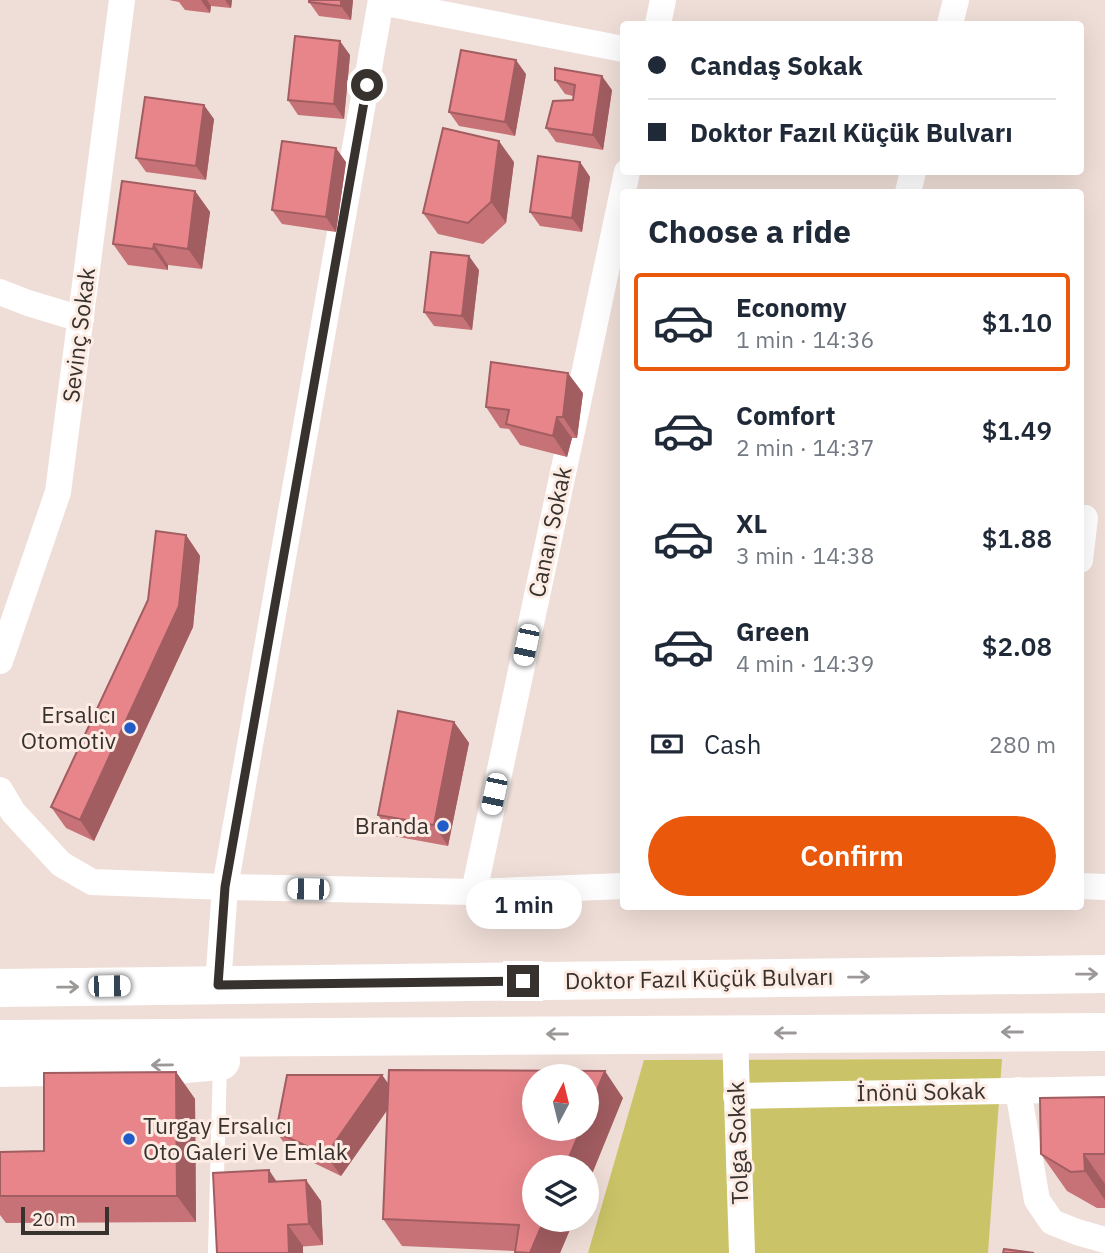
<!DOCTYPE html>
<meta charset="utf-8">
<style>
:root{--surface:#fff;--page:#f6f6f7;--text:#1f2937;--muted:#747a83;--line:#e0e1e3;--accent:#ea580c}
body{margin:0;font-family:"IBM Plex Sans",sans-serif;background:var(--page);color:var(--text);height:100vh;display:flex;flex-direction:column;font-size:26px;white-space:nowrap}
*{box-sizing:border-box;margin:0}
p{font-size:23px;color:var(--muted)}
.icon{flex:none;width:38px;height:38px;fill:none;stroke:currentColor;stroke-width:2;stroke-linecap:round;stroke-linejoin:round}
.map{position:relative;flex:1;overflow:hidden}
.drawer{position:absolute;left:620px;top:189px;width:464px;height:721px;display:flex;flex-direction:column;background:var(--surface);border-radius:7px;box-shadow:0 7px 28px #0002}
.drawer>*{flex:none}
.banner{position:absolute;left:620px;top:21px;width:464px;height:154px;border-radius:7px;box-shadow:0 7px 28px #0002;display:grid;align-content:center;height:154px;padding:0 28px;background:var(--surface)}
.needle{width:46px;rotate:7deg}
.tools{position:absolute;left:522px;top:1064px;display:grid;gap:14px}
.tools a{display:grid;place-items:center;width:77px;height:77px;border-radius:50%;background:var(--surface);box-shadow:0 7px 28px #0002;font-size:35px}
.scale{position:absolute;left:21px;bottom:18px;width:88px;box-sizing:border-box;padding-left:7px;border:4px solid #38322f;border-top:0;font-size:19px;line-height:24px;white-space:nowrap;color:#38322f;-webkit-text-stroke:5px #fdece4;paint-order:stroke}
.end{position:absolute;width:32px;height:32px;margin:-16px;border:9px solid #38322f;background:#fff;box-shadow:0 0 0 4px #fff}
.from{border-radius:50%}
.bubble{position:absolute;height:49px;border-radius:24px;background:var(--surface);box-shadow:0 7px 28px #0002;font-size:23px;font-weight:600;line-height:49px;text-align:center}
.car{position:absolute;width:21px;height:42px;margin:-21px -10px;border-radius:9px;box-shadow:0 0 5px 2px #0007;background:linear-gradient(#fff 24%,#345 0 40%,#fff 0 76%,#345 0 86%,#fff 0)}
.banner b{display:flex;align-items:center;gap:24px;height:66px;font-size:26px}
.banner b+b{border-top:2px solid var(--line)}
.banner i{width:18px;height:18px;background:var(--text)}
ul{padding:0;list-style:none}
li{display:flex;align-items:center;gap:21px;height:98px;margin:0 14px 10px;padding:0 14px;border:4px solid transparent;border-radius:7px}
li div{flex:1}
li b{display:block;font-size:26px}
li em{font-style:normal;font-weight:600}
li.on{border-color:var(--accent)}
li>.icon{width:63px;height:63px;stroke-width:1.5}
h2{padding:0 28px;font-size:32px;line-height:84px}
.pay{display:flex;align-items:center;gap:18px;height:77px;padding:0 28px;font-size:26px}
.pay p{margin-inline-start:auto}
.cta{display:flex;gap:14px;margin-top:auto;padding:14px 28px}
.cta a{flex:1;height:80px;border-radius:42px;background:var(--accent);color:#fff;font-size:28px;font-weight:600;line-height:80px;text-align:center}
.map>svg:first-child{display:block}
.green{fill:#cbc367}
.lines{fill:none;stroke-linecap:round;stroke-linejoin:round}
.lane{stroke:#fff;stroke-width:14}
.street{stroke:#fff;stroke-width:26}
.highway{stroke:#fff;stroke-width:38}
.wall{fill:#c77277}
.shaded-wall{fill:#a25d61}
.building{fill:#e7858a;stroke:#a25d61;stroke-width:2}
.oneway{stroke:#9c9897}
.route{stroke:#38322f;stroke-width:9}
.poi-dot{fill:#225cc9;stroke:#fdece4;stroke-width:2.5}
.labels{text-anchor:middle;stroke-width:6;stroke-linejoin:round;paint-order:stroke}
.street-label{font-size:23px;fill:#38322f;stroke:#fdece4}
.poi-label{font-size:23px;fill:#38322f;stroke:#fdece4;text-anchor:end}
</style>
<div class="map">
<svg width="1105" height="1253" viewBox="0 0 1105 1253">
<rect width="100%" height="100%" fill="#efded7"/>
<!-- green -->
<path class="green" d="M1002,1059L988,1253H588L644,1060Z"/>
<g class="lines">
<!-- lane -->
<path class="lane" d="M215,1253L220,1062"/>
<!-- street -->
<g class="street">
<path d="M381,2L623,49"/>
<path d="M658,24L663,0"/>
<path d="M950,24L956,0"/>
<path d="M908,192L913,172"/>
<path d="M0,292L28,303L81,319"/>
<path d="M1080,560L1085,518"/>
<path d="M0,661L58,492L122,0"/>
<path d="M0,790L13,812L61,864L92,882L225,887L474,892L623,886"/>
<path d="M1080,886L1105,887"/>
<path d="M474,892L627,172"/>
<path d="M218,985L225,887L381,0"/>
<path d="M735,1034L742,1253"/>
<path d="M1018,1090L1037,1200L1052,1222L1077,1232L1105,1240"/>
<path d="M736,1096L1105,1089"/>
</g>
<!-- highway -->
<g class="highway">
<path d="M0,988L1105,974"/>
<path d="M0,1039L1105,1032"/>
<path d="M0,1068L184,1064L221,1061"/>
</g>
</g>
<!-- wall -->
<g class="wall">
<path d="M169,0H232L231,8L211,6L210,13L185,10L179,2Z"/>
<path d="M309,0H353L351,20L319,16L309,2Z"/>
<path d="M350,55L344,119L298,115L288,100Z"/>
<path d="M526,74L515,136L459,126L449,112Z"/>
<path d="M555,80L612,90L603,150L556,142L546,128L573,100V96L565,94Z"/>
<path d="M214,119L206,180L146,172L136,158Z"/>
<path d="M346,162L336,232L282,224L272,210Z"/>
<path d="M514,162L506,223L483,244L438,234L423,213Z"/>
<path d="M580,162L590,177L582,232L540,226L530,212Z"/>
<path d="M195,191L210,212L202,269L168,265V270L128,265L113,244Z"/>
<path d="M479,270L472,330L434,326L424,312Z"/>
<path d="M583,393L577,438H572L567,457L520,445L509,429L500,428L486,407Z"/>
<path d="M186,535L200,556L193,627L94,841L66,828L51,807Z"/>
<path d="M454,722L469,743L448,846L393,836L378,815Z"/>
<path d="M176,1072L195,1099L196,1222L6,1223L0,1215V1152L44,1151Z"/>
<path d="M382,1075L389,1085L623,1098L534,1220H574L560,1253H516L515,1251L402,1246L383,1219L388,1109L341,1176L291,1152L276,1132Z"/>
<path d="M1105,1097V1208H1097L1067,1191L1041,1154Z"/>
<path d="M276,1181L321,1201L323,1245L217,1253Z"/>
</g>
<!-- shaded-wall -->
<g class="shaded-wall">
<path d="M201,0H207L211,6L210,13Z"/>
<path d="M225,0H232L231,8Z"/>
<path d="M341,0H353L351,20L341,6Z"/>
<path d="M340,41L350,55L344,119L334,104Z"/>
<path d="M516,60L526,74L515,136L505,122Z"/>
<path d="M602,76L612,90L603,150L593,135Z"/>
<path d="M204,105L214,119L206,180L196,166Z"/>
<path d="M499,141L514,162L506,223L491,202Z"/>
<path d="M336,148L346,162L336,232L326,217Z"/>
<path d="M580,162L590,177L582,232L572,218Z"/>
<path d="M195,191L210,212L202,269L188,249Z"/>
<path d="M154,244L168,265V270L153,249Z"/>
<path d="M469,256L479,270L472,330L462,316Z"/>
<path d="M568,373L583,393L577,438L563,417Z"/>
<path d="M557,417L572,438L567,457L553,436Z"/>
<path d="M186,535L200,556L193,627L94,841L80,820Z"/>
<path d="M454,722L469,743L448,846L434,825Z"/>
<path d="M605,1071L623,1098L586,1189V1167H565L581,1129H586V1116Z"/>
<path d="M176,1072L195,1099L196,1222L177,1196Z"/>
<path d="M382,1075L397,1096L341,1176L326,1155Z"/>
<path d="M1084,1154L1105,1184V1200L1085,1171Z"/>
<path d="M269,1170L283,1191L269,1182Z"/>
<path d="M306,1180L321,1201L323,1245L309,1224Z"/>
<path d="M544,1220H574L560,1253H530Z"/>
<path d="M288,1225L303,1246V1253H289Z"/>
</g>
<!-- building -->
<g class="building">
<path d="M309,0H341V6L309,2Z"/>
<path d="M295,36L340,41L334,104L288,100Z"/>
<path d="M461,50L516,60L505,122L449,112Z"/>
<path d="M555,68L602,76L593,135L546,128L553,101L573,100L575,85L555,80Z"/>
<path d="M145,97L204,105L196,166L136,158Z"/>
<path d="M443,128L499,141L491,202L468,223L423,213Z"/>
<path d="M282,141L336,148L326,217L272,210Z"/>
<path d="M538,156L580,162L572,218L530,212Z"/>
<path d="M122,181L195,191L188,249L154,244L153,249L113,244Z"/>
<path d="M431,252L469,256L462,316L424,312Z"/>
<path d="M491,362L568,373L563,417H557L553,436L506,424L509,410L486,407Z"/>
<path d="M156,531L186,535L179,606L80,820L51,807L148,600Z"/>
<path d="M398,711L454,722L434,825L378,815Z"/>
<path d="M389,1070L605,1071L586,1116V1076H534V1129H581L565,1167H534V1220H544L530,1253L515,1252L519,1225L383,1219Z"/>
<path d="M176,1072L177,1196H0V1152L44,1151V1073Z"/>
<path d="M287,1075H382L326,1155L276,1132Z"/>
<path d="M1105,1097V1154H1084L1085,1171L1071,1172L1041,1154L1040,1098Z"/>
<path d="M269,1170V1182L306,1180L309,1224L288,1225L289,1253H217L213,1173Z"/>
<path d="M1004,1249L1034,1253H1003Z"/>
</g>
<!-- one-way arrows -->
<defs><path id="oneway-shaft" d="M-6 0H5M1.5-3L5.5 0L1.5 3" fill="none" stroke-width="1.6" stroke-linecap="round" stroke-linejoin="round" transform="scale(1.75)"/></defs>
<g class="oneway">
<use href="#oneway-shaft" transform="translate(1087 974) rotate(-1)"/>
<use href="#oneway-shaft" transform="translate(859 977) rotate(-1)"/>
<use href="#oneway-shaft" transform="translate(68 987) rotate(-1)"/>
<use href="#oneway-shaft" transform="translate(1012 1032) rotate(180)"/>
<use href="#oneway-shaft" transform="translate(785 1033) rotate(180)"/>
<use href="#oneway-shaft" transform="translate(557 1034) rotate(180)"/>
<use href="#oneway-shaft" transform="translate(162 1065) rotate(179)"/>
</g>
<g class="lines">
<!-- route -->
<path class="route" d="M367,85L225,887L218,985L523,981"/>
</g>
<!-- markers -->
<g class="poi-dot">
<circle cx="130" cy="728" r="7"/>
<circle cx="443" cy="826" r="7"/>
<circle cx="129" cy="1139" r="7"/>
</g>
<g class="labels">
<!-- street labels -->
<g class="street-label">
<text transform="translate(79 335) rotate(-83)" y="8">Sevinç Sokak</text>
<text transform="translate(550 532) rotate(-78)" y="8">Canan Sokak</text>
<text transform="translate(699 979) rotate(-1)" y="8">Doktor Fazıl Küçük Bulvarı</text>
<text transform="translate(921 1092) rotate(-1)" y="8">İnönü Sokak</text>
<text transform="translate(738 1143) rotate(-92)" y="8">Tolga Sokak</text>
</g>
<!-- poi labels -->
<g class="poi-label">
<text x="116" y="723">Ersalıcı<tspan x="116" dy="26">Otomotiv</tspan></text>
<text x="429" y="834">Branda</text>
<text x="143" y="1134" text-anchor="start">Turgay Ersalıcı<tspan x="143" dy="26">Oto Galeri Ve Emlak</tspan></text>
</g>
</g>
</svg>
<div class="tools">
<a><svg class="needle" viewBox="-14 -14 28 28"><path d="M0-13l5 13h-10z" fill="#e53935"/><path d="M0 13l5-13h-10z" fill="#747a83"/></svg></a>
<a><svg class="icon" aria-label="layers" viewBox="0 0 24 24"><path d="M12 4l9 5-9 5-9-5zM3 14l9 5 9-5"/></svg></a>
</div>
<div class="scale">20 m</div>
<i class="end from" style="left:367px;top:85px"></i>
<i class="end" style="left:523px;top:981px"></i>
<div class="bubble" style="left:466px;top:880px;width:116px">1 min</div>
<i class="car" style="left:526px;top:645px;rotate:192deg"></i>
<i class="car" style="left:494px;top:794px;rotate:192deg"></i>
<i class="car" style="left:308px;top:889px;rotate:271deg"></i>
<i class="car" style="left:109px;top:986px;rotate:89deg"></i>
<div class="banner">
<b><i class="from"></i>Candaş Sokak</b>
<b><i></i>Doktor Fazıl Küçük Bulvarı</b>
</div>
<section class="drawer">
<h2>Choose a ride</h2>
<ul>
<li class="on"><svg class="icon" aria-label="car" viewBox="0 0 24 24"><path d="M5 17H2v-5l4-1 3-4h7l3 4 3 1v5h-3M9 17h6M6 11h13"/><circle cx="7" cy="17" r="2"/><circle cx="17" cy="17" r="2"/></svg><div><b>Economy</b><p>1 min · 14:36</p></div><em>$1.10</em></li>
<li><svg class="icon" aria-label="car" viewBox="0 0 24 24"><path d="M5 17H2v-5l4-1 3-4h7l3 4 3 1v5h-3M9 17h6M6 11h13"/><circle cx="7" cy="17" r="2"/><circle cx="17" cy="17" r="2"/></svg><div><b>Comfort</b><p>2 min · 14:37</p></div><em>$1.49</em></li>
<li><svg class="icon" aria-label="car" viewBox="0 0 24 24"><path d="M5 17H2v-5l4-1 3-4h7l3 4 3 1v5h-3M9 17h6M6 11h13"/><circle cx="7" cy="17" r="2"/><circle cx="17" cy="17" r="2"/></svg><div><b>XL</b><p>3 min · 14:38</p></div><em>$1.88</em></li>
<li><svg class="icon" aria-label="car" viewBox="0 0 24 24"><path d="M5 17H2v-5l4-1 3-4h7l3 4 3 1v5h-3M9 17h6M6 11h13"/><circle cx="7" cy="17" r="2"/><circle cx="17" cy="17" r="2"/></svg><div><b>Green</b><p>4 min · 14:39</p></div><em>$2.08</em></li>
</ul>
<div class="pay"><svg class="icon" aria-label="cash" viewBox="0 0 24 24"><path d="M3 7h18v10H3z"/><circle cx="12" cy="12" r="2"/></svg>Cash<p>280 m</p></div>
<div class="cta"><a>Confirm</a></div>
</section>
</div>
